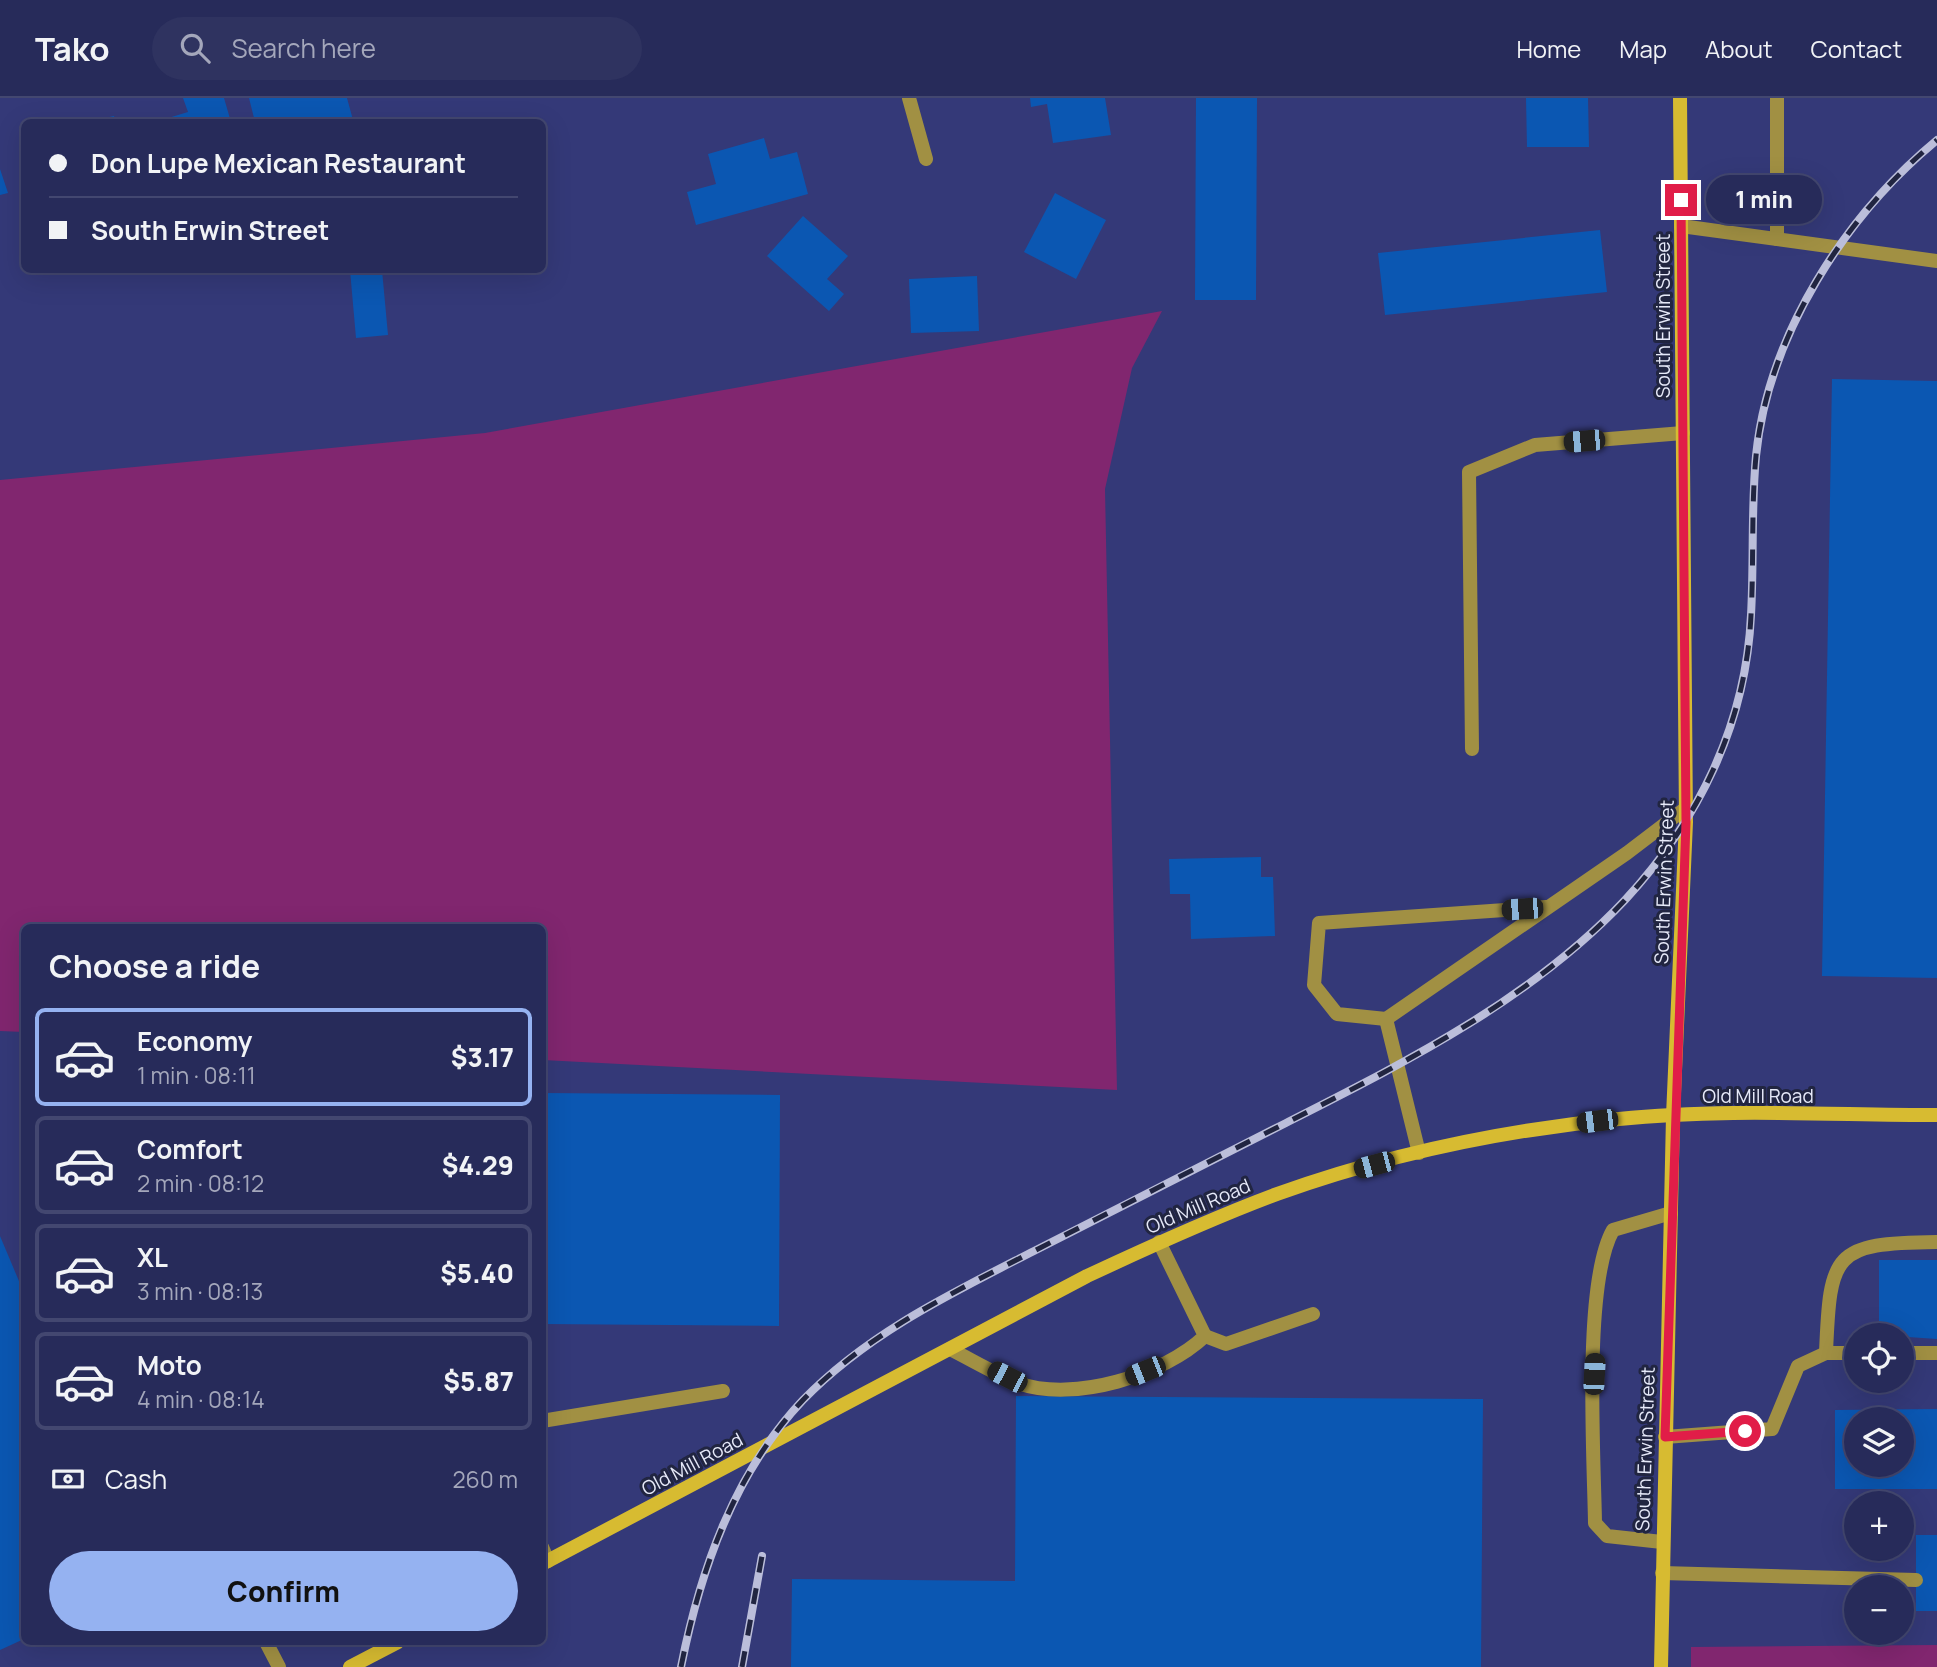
<!DOCTYPE html>
<meta charset="utf-8">
<style>
:root{--surface:#272b5a;--page:#2f3360;--text:#f1f3f6;--muted:#a4a7bb;--line:#434770;--accent:#95b2f1}
body{margin:0;font-family:Manrope,sans-serif;background:var(--page);color:var(--text);height:100vh;display:flex;flex-direction:column;font-size:26px;white-space:nowrap}
*{box-sizing:border-box;margin:0}
p{font-size:23px;color:var(--muted)}
.icon{flex:none;width:38px;height:38px;fill:none;stroke:currentColor;stroke-width:2;stroke-linecap:round;stroke-linejoin:round}
.map{position:relative;flex:1;overflow:hidden}
.details{position:absolute;left:21px;top:826px;width:525px;height:721px;display:flex;flex-direction:column;background:var(--surface);border-radius:10px;box-shadow:0 7px 28px #0002,0 0 0 2px var(--line)}
.details>*{flex:none}
.hud{position:absolute;left:21px;top:21px;width:525px;height:154px;border-radius:10px;box-shadow:0 7px 28px #0002,0 0 0 2px var(--line);display:grid;align-content:center;height:154px;padding:0 28px;background:var(--surface)}
.tools{position:absolute;left:1844px;top:1225px;display:grid;gap:14px}
.tools a{display:grid;place-items:center;width:70px;height:70px;border-radius:50%;background:var(--surface);box-shadow:0 7px 28px #0002,0 0 0 2px var(--line);font-size:35px}
.end{position:absolute;width:32px;height:32px;margin:-16px;border:9px solid #e11d48;background:#fff;box-shadow:0 0 0 4px #fff}
.from{border-radius:50%}
.bubble{position:absolute;height:49px;border-radius:24px;background:var(--surface);box-shadow:0 7px 28px #0002,0 0 0 2px var(--line);font-size:23px;font-weight:800;line-height:49px;text-align:center}
.car{position:absolute;width:21px;height:42px;margin:-21px -10px;border-radius:9px;box-shadow:0 0 5px 2px #0007;background:linear-gradient(#222 24%,#8ab4d8 0 40%,#222 0 76%,#8ab4d8 0 86%,#222 0)}
.hud b{display:flex;align-items:center;gap:24px;height:66px;font-size:26px}
.hud b+b{border-top:2px solid var(--line)}
.hud i{width:18px;height:18px;background:var(--text)}
ul{padding:0;list-style:none}
li{display:flex;align-items:center;gap:21px;height:98px;margin:0 14px 10px;padding:0 14px;border:4px solid var(--line);border-radius:10px}
li div{flex:1}
li b{display:block;font-size:26px}
li em{font-style:normal;font-weight:800}
li.on{border-color:var(--accent)}
li>.icon{width:63px;height:63px;stroke-width:1.5}
h2{padding:0 28px;font-size:32px;line-height:84px}
.pay{display:flex;align-items:center;gap:18px;height:77px;padding:0 28px;font-size:26px}
.pay p{margin-inline-start:auto}
.button{display:flex;gap:14px;margin-top:auto;padding:14px 28px}
.button a{flex:1;height:80px;border-radius:42px;background:var(--accent);color:#111;font-size:28px;font-weight:800;line-height:80px;text-align:center}
header{display:flex;align-items:center;gap:42px;box-sizing:border-box;height:98px;padding:0 35px;background:var(--surface);border-bottom:2px solid var(--line)}
header strong{font-size:33px}
nav{display:flex;gap:38px;margin-inline-start:auto;font-size:24px}
.search{width:490px;height:63px;background:var(--page);display:flex;align-items:center;gap:18px;box-sizing:border-box;padding:0 24px;border-radius:38px;color:var(--muted);font-size:26px}
.map>svg:first-child{display:block}
.green{fill:#81266f}
.building{fill:#0b57b2;fill-rule:evenodd}
.lines{fill:none;stroke-linecap:round;stroke-linejoin:round}
.lane{stroke:#a19043;stroke-width:14}
.street{stroke:#a19043;stroke-width:14}
.secondary{stroke:#d7bb31;stroke-width:14}
.rail-casing{stroke:#bbbeda;stroke-width:8}
.rail{stroke:#212541;stroke-width:5;stroke-dasharray:16;stroke-linecap:butt}
.route{stroke:#e11d48;stroke-width:9}
.labels{text-anchor:middle;stroke-width:6;stroke-linejoin:round;paint-order:stroke}
.street-label{font-size:19px;fill:#e6e9f9;stroke:#212541}
</style>
<header>
<strong>Tako</strong>
<div class="search"><svg class="icon" aria-label="search" viewBox="0 0 24 24"><circle cx="10" cy="10" r="6"/><path d="M15 15l6 6"/></svg>Search here</div>
<nav><a>Home</a><a>Map</a><a>About</a><a>Contact</a></nav>
</header>
<div class="map">
<svg width="1937" height="1569" viewBox="0 0 1937 1569">
<rect width="100%" height="100%" fill="#343978"/>
<!-- green -->
<g class="green">
<path d="M1162,213L1132,270L1105,391L1117,992L543,962L542,830H24V934L0,933V382L485,335Z"/>
<path d="M1937,1547V1569H1691V1549Z"/>
</g>
<!-- building -->
<g class="building">
<path d="M183,0H224L231,24H155L188,14Z"/>
<path d="M249,0H347L353,22L255,24Z"/>
<path d="M1030,0H1105L1111,37L1053,45L1047,6L1031,9Z"/>
<path d="M1196,0H1257L1256,202H1195Z"/>
<path d="M1526,0H1588L1589,49H1527Z"/>
<path d="M114,18L116,24H90V23Z"/>
<path d="M764,40L770,61L797,54L808,96L696,127L687,94L716,86L708,56Z"/>
<path d="M0,71L8,95L0,97Z"/>
<path d="M1055,95L1106,122L1076,181L1024,154Z"/>
<path d="M803,118L848,158L827,181L844,196L829,213L767,158Z"/>
<path d="M1600,132L1607,194L1385,217L1378,155Z"/>
<path d="M350,172H382L388,237L356,240Z"/>
<path d="M977,178L979,233L911,235L909,181Z"/>
<path d="M1832,281L1937,283V880L1822,878Z"/>
<path d="M1261,759V779H1273L1275,838L1191,841L1190,796H1170L1169,761Z"/>
<path d="M542,995L780,997L779,1228L542,1226Z"/>
<path d="M20,1014H24V1166H19Z"/>
<path d="M0,1138L24,1195V1541L0,1552Z"/>
<path d="M1879,1162H1937V1241L1879,1237Z"/>
<path d="M1016,1298L1483,1301L1481,1569H791L792,1481L1015,1483Z"/>
<path d="M1937,1311V1391H1835V1312ZM1857,1321H1902V1367H1857Z"/>
<rect x="1916" y="1437" width="21" height="76"/>
</g>
<g class="lines">
<!-- lane -->
<g class="lane">
<path d="M1777,0V141"/>
<path d="M1681,128L1937,163"/>
<path d="M1472,651L1469,374L1535,347L1683,335"/>
<path d="M1386,921L1337,916L1314,887L1319,825L1546,809"/>
<path d="M1419,1055L1386,921L1627,755L1686,710"/>
<path d="M1205,1238L1226,1246L1313,1216"/>
<path d="M950,1251C972,1262 995,1276 1018,1285C1074,1305 1164,1277 1205,1238L1159,1144"/>
<path d="M1826,1255C1830,1155 1833,1145 1937,1144"/>
<path d="M1902,1255H1937"/>
<path d="M542,1323L723,1293"/>
<path d="M1665,1339L1772,1331L1798,1268L1826,1255H1857"/>
<path d="M1662,1444L1607,1438L1595,1425C1594,1358 1583,1185 1613,1132L1671,1115"/>
<path d="M542,1449L548,1463"/>
<path d="M1662,1475L1916,1482"/>
<path d="M266,1544L279,1569"/>
</g>
<!-- street -->
<path class="street" d="M909,0L926,61"/>
<!-- secondary -->
<g class="secondary">
<path d="M542,1466L1087,1178C1149,1149 1212,1120 1277,1096C1386,1057 1504,1032 1619,1021C1724,1010 1832,1017 1937,1017"/>
<path d="M350,1569L398,1544"/>
<path d="M1661,1569L1673,1018L1686,724L1680,0"/>
</g>
<!-- rail casing -->
<g class="rail-casing">
<g id="rail">
<path d="M681,1569C700,1473 734,1375 803,1302C868,1235 952,1195 1034,1153C1116,1111 1198,1069 1280,1028C1402,966 1530,903 1625,802C1699,722 1746,626 1751,517C1754,464 1751,410 1756,358C1768,237 1845,118 1937,42"/>
<path d="M742,1569L762,1458"/>
</g>
</g>
<!-- rail -->
<use href="#rail" class="rail"/>
</g>
<g class="lines">
<!-- route -->
<path class="route" d="M1681,102L1686,724L1665,1339L1745,1333"/>
</g>
<g class="labels">
<!-- street labels -->
<g class="street-label">
<text transform="translate(1663 218) rotate(-90)" y="7">South Erwin Street</text>
<text transform="translate(1664 784) rotate(-88)" y="7">South Erwin Street</text>
<text x="1758" y="1005">Old Mill Road</text>
<text transform="translate(1198 1108) rotate(-23)" y="7">Old Mill Road</text>
<text transform="translate(1645 1351) rotate(-88)" y="7">South Erwin Street</text>
<text transform="translate(692 1366) rotate(-28)" y="7">Old Mill Road</text>
</g>
</g>
</svg>
<div class="tools">
<a><svg class="icon" aria-label="locate" viewBox="0 0 24 24"><circle cx="12" cy="12" r="6"/><path d="M12 2v4M12 18v4M2 12h4M18 12h4"/></svg></a>
<a><svg class="icon" aria-label="layers" viewBox="0 0 24 24"><path d="M12 4l9 5-9 5-9-5zM3 14l9 5 9-5"/></svg></a>
<a>+</a>
<a>−</a>
</div>
<i class="end from" style="left:1745px;top:1333px"></i>
<i class="end" style="left:1681px;top:102px"></i>
<div class="bubble" style="left:1706px;top:77px;width:116px">1 min</div>
<i class="car" style="left:1584px;top:343px;rotate:265deg"></i>
<i class="car" style="left:1522px;top:811px;rotate:266deg"></i>
<i class="car" style="left:1597px;top:1023px;rotate:263deg"></i>
<i class="car" style="left:1374px;top:1067px;rotate:255deg"></i>
<i class="car" style="left:1145px;top:1273px;rotate:248deg"></i>
<i class="car" style="left:1594px;top:1276px;rotate:3deg"></i>
<i class="car" style="left:1007px;top:1279px;rotate:297deg"></i>
<div class="hud">
<b><i class="from"></i>Don Lupe Mexican Restaurant</b>
<b><i></i>South Erwin Street</b>
</div>
<section class="details">
<h2>Choose a ride</h2>
<ul>
<li class="on"><svg class="icon" aria-label="car" viewBox="0 0 24 24"><path d="M5 17H2v-5l4-1 3-4h7l3 4 3 1v5h-3M9 17h6M6 11h13"/><circle cx="7" cy="17" r="2"/><circle cx="17" cy="17" r="2"/></svg><div><b>Economy</b><p>1 min · 08:11</p></div><em>$3.17</em></li>
<li><svg class="icon" aria-label="car" viewBox="0 0 24 24"><path d="M5 17H2v-5l4-1 3-4h7l3 4 3 1v5h-3M9 17h6M6 11h13"/><circle cx="7" cy="17" r="2"/><circle cx="17" cy="17" r="2"/></svg><div><b>Comfort</b><p>2 min · 08:12</p></div><em>$4.29</em></li>
<li><svg class="icon" aria-label="car" viewBox="0 0 24 24"><path d="M5 17H2v-5l4-1 3-4h7l3 4 3 1v5h-3M9 17h6M6 11h13"/><circle cx="7" cy="17" r="2"/><circle cx="17" cy="17" r="2"/></svg><div><b>XL</b><p>3 min · 08:13</p></div><em>$5.40</em></li>
<li><svg class="icon" aria-label="car" viewBox="0 0 24 24"><path d="M5 17H2v-5l4-1 3-4h7l3 4 3 1v5h-3M9 17h6M6 11h13"/><circle cx="7" cy="17" r="2"/><circle cx="17" cy="17" r="2"/></svg><div><b>Moto</b><p>4 min · 08:14</p></div><em>$5.87</em></li>
</ul>
<div class="pay"><svg class="icon" aria-label="cash" viewBox="0 0 24 24"><path d="M3 7h18v10H3z"/><circle cx="12" cy="12" r="2"/></svg>Cash<p>260 m</p></div>
<div class="button"><a>Confirm</a></div>
</section>
</div>
